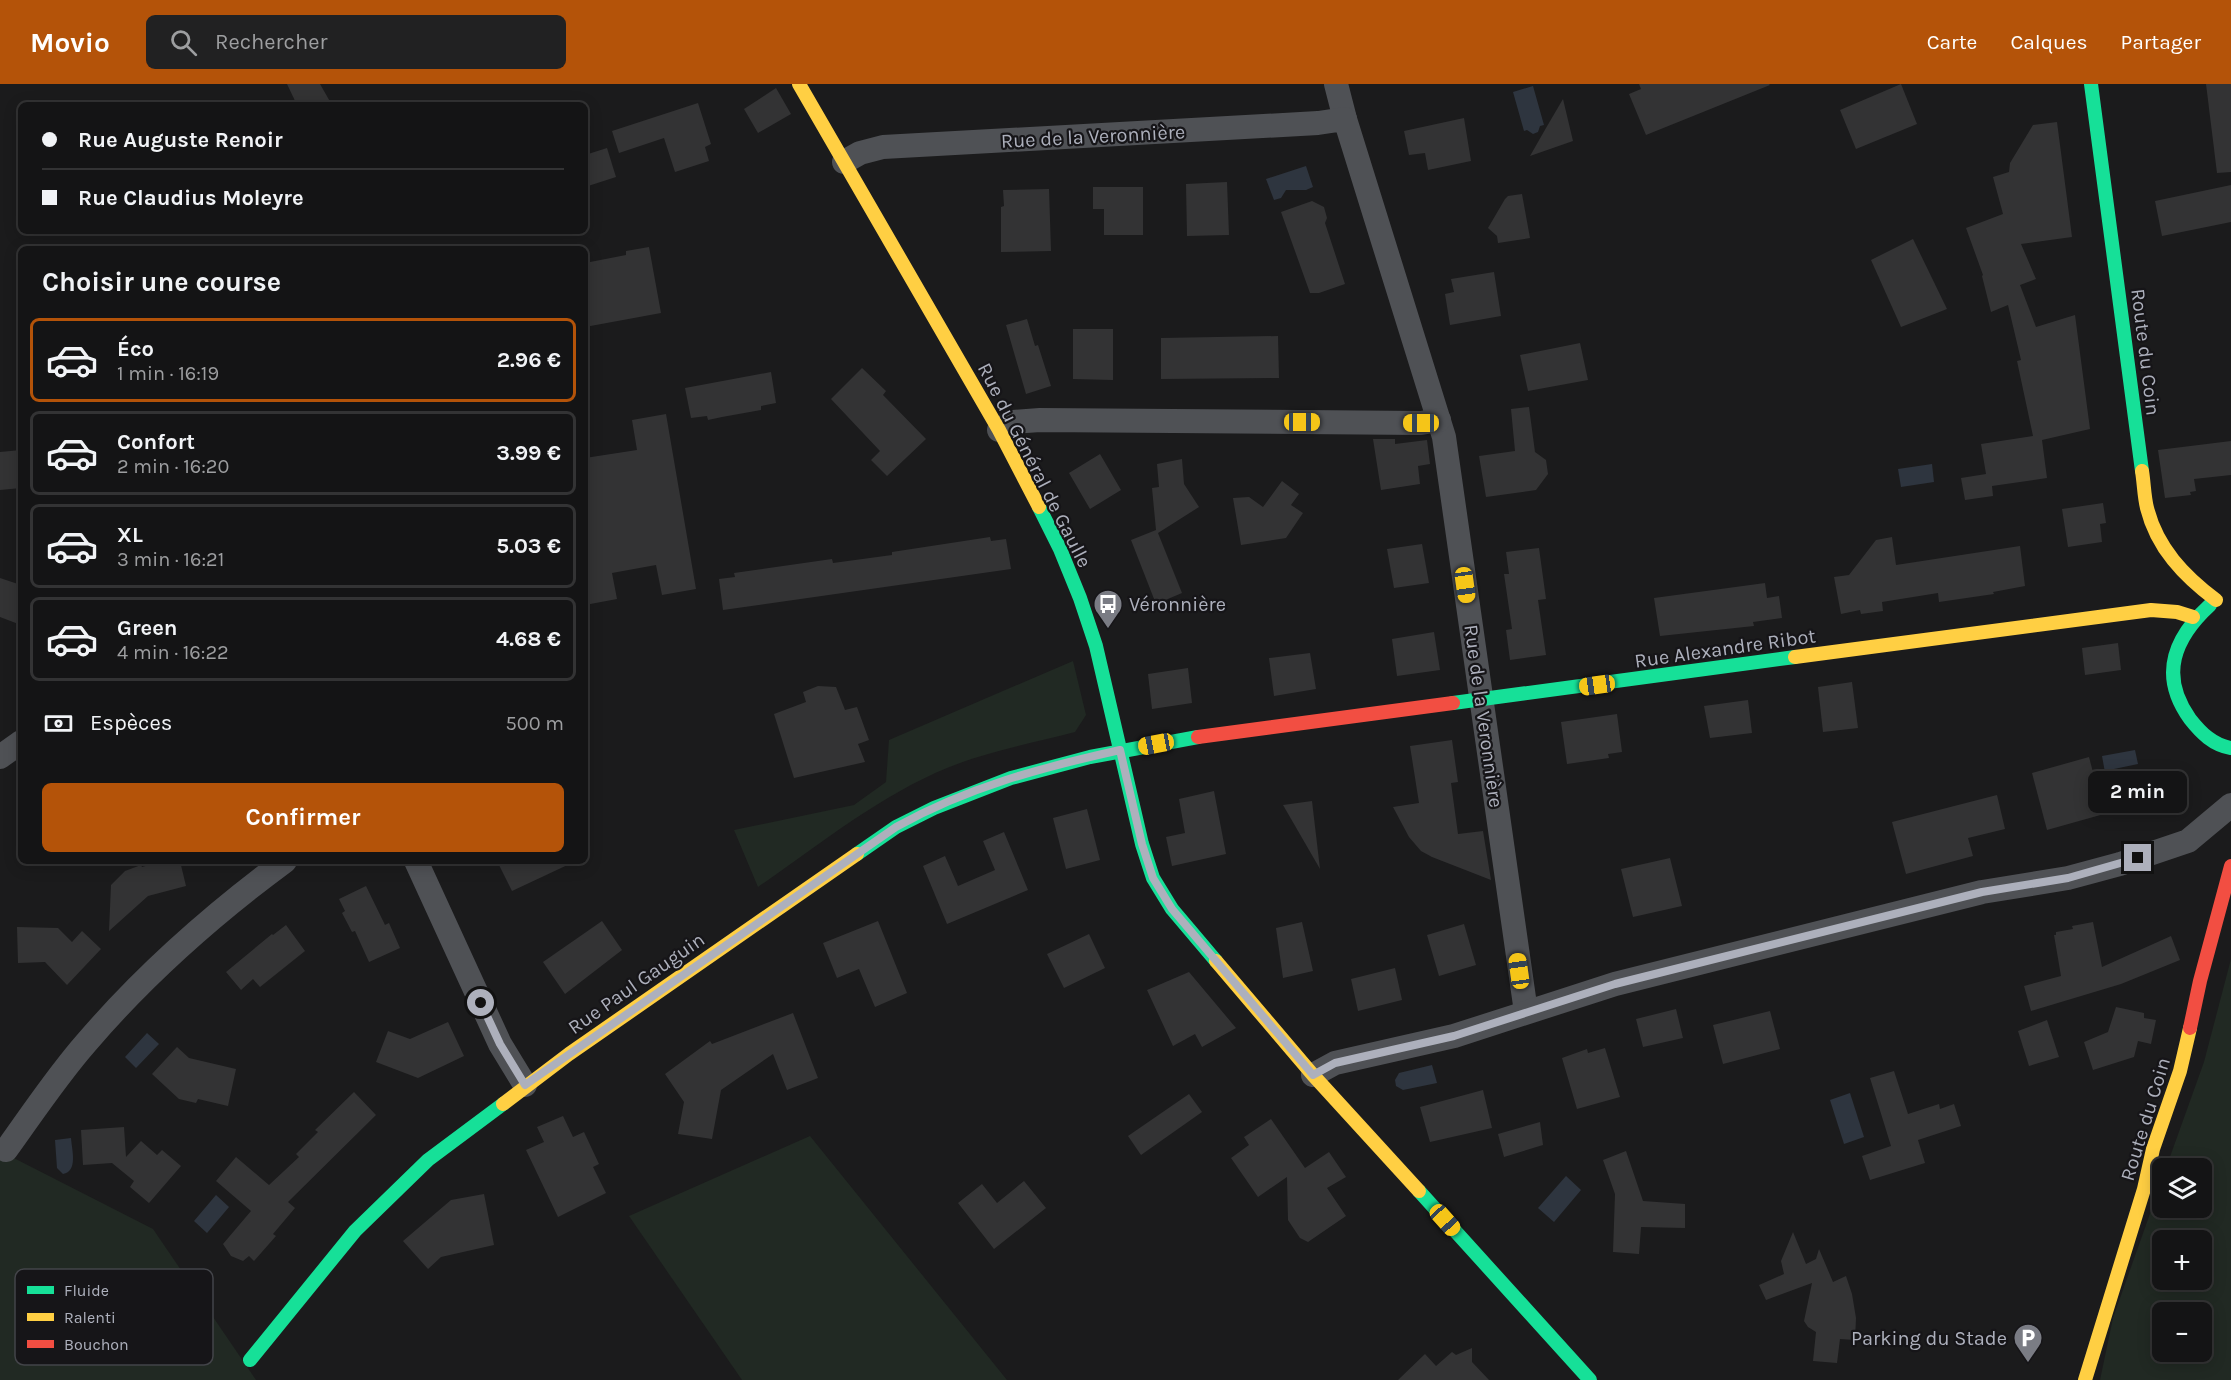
<!DOCTYPE html>
<html lang="fr">
<meta charset="utf-8">
<style>
:root{--surface:#141415;--page:#212122;--text:#f1f3f6;--muted:#9d9ea0;--line:#333334;--accent:#b45309}
body{margin:0;font-family:Karla,sans-serif;background:var(--page);color:var(--text);height:100vh;display:flex;flex-direction:column;font-size:22px;white-space:nowrap}
*{box-sizing:border-box;margin:0}
p{font-size:20px;color:var(--muted)}
.icon{flex:none;width:33px;height:33px;fill:none;stroke:currentColor;stroke-width:2;stroke-linecap:round;stroke-linejoin:round}
.map{position:relative;flex:1;overflow:hidden}
.panel{position:absolute;left:18px;top:162px;width:570px;height:618px;display:flex;flex-direction:column;background:var(--surface);border-radius:9px;box-shadow:0 3px 15px #0003,0 0 0 2px var(--line)}
.panel>*{flex:none}
.top-card{position:absolute;left:18px;top:18px;width:570px;height:132px;border-radius:9px;box-shadow:0 3px 15px #0003,0 0 0 2px var(--line);display:grid;align-content:center;height:132px;padding:0 24px;background:var(--surface)}
.controls{position:absolute;left:2152px;top:1074px;display:grid;gap:12px}
.controls a{display:grid;place-items:center;width:60px;height:60px;border-radius:9px;background:var(--surface);box-shadow:0 3px 15px #0003,0 0 0 2px var(--line);font-size:30px}
.end{position:absolute;width:27px;height:27px;margin:-14px;border:8px solid #adb0bc;background:#111;box-shadow:0 0 0 3px #111}
.from{border-radius:50%}
.bubble{position:absolute;height:42px;border-radius:9px;background:var(--surface);box-shadow:0 3px 15px #0003,0 0 0 2px var(--line);font-size:20px;font-weight:700;line-height:42px;text-align:center}
.car{position:absolute;width:18px;height:36px;margin:-18px -9px;border-radius:8px;box-shadow:0 0 4px 2px #0007;background:linear-gradient(#f5c518 24%,#345 0 40%,#f5c518 0 76%,#345 0 86%,#f5c518 0)}
.top-card b{display:flex;align-items:center;gap:21px;height:57px;font-size:22px}
.top-card b+b{border-top:2px solid var(--line)}
.top-card i{width:15px;height:15px;background:var(--text)}
ul{padding:0;list-style:none}
li{display:flex;align-items:center;gap:18px;height:84px;margin:0 12px 9px;padding:0 12px;border:3px solid var(--line);border-radius:9px}
li div{flex:1}
li b{display:block;font-size:22px}
li em{font-style:normal;font-weight:700}
li.on{border-color:var(--accent)}
li>.icon{width:54px;height:54px;stroke-width:1.5}
h2{padding:0 24px;font-size:27px;line-height:72px}
.pay{display:flex;align-items:center;gap:15px;height:66px;padding:0 24px;font-size:22px}
.pay p{margin-inline-start:auto}
.primary-button{display:flex;gap:12px;margin-top:auto;padding:12px 24px}
.primary-button a{flex:1;height:69px;border-radius:9px;background:var(--accent);color:#fff;font-size:24px;font-weight:700;line-height:69px;text-align:center}
header{display:flex;align-items:center;gap:36px;box-sizing:border-box;height:84px;padding:0 30px;background:var(--accent);color:#fff}
header strong{font-size:28px}
nav{display:flex;gap:33px;margin-inline-start:auto;font-size:21px}
.search{width:420px;height:54px;background:var(--page);display:flex;align-items:center;gap:15px;box-sizing:border-box;padding:0 21px;border-radius:9px;color:var(--muted);font-size:22px}
.map>svg:first-child{display:block}
.green{fill:#212923;fill-rule:evenodd}
.water{fill:#2e353f}
.building{fill:#333334}
.lines{fill:none;stroke-linecap:round;stroke-linejoin:round}
.street{stroke:#4f5155;stroke-width:24}
.fast{stroke:#16e098;stroke-width:14}
.slow{stroke:#ffcf43;stroke-width:14}
.jam{stroke:#f24e42;stroke-width:14}
.route{stroke:#adb0bc;stroke-width:8}
.labels{text-anchor:middle;stroke-width:4.5;stroke-linejoin:round;paint-order:stroke}
.street-label{font-size:20px;fill:#adb0bc;stroke:#161518}
.poi-label{font-size:20px;fill:#adb0bc;stroke:#161518;text-anchor:start}
.key{fill:#161518;stroke:#434449;stroke-width:1.5}
.key-label{font-size:16px;fill:#adb0bc}
</style>
<header>
<strong>Movio</strong>
<div class="search"><svg class="icon" aria-label="search" viewBox="0 0 24 24"><circle cx="10" cy="10" r="6"/><path d="M15 15l6 6"/></svg>Rechercher</div>
<nav><a>Carte</a><a>Calques</a><a>Partager</a></nav>
</header>
<div class="map">
<svg width="2231" height="1296" viewBox="0 0 2231 1296">
<rect width="100%" height="100%" fill="#1b1b1c"/>
<!-- green -->
<g class="green">
<path d="M1073,577L1086,631L1075,648C1033,659 988,667 947,684C879,712 819,761 758,803L734,746L854,721L886,698L889,656Z"/>
<path d="M2231,875V1296H2100L2113,1234L2163,1093V1124H2202V1084H2166L2204,978ZM2163,1156H2202V1196H2163ZM2163,1228H2202V1268H2163Z"/>
<path d="M810,1052L1007,1296H742L629,1132Z"/>
<path d="M0,1067L153,1145L256,1296H0Z"/>
</g>
<!-- water -->
<g class="water">
<path d="M1533,2L1544,41L1540,42L1538,48L1533,50L1527,46L1524,47L1513,8Z"/>
<path d="M1306,82L1313,103L1306,106H1286L1281,114L1274,116L1266,95Z"/>
<path d="M1932,380L1934,398L1901,403L1898,385Z"/>
<path d="M2135,666L2138,680L2114,685L2115,692L2106,694L2102,672Z"/>
<path d="M147,949L159,960L136,984L125,973Z"/>
<path d="M1432,981L1437,999L1403,1006L1396,1002L1395,996L1399,989Z"/>
<path d="M1850,1009L1864,1053L1844,1060L1830,1016Z"/>
<path d="M71,1054C72,1067 78,1087 63,1090L57,1084L55,1056Z"/>
<path d="M1566,1092L1581,1106L1554,1138L1538,1124Z"/>
<path d="M216,1111L229,1123L207,1149L194,1137Z"/>
</g>
<!-- building -->
<g class="building">
<path d="M287,0H320L332,21H297Z"/>
<path d="M1639,0H1769L1770,1L1646,51L1629,10L1641,5Z"/>
<path d="M1901,0L1917,40L1856,65L1840,26Z"/>
<path d="M2206,0H2231V88L2217,89Z"/>
<path d="M776,4L791,30L758,49L744,25Z"/>
<path d="M1563,15L1573,57L1530,72L1546,44Z"/>
<path d="M698,19L711,60L705,63L709,77L675,88L664,54L619,69L612,47Z"/>
<path d="M1464,34L1471,77L1428,86L1425,69L1409,71L1404,47Z"/>
<path d="M2057,38L2072,153L2021,160L2036,195L2020,201L2036,243L2075,231L2090,345L2042,356L2047,394L1992,402L1993,412L1965,416L1961,394L1986,390L1981,360L2033,352L2017,277L2021,276L2008,221L1991,228L1982,192L1983,191L1966,144L2003,130L1993,93L2009,88L2010,79L2033,41Z"/>
<path d="M607,64L616,93L585,103V71Z"/>
<path d="M1227,98L1229,151L1187,152L1186,100Z"/>
<path d="M2231,101V138L2162,152L2155,117Z"/>
<path d="M1093,103H1143V151H1104V125H1093Z"/>
<path d="M1049,105L1051,167L1001,168V123L1004,122L1003,106Z"/>
<path d="M1522,110L1530,154L1498,159L1497,152L1488,144L1505,115L1508,112Z"/>
<path d="M1312,117L1324,123L1327,134L1325,139L1345,200L1319,209H1310L1281,128Z"/>
<path d="M1913,155L1947,225L1901,243L1871,176Z"/>
<path d="M649,163L661,229L585,243V179L626,171V167Z"/>
<path d="M1494,188L1501,232L1450,241L1445,210L1454,208L1451,195Z"/>
<path d="M1027,235L1035,262L1038,261L1051,302L1026,310L1006,241Z"/>
<path d="M1073,245H1113V296L1073,295Z"/>
<path d="M1278,252L1279,294L1161,295V254Z"/>
<path d="M1580,259L1588,296L1528,307L1520,271Z"/>
<path d="M862,284L886,307L883,311L926,355L887,392L871,376L880,367L831,315Z"/>
<path d="M771,288L776,319L761,322V326L722,333L708,336L707,332L691,334L685,304Z"/>
<path d="M1529,323L1535,368L1546,376L1548,390L1536,406L1486,413L1479,372L1515,367L1511,325Z"/>
<path d="M666,330L696,505L662,511L656,481L612,489L617,515L585,521V374L637,366L632,336Z"/>
<path d="M1373,355H1395V360L1427,356L1430,380L1418,382L1420,400L1381,406Z"/>
<path d="M2231,357V391L2194,395L2196,407L2190,408L2191,411L2165,414L2158,366Z"/>
<path d="M21,366V404L0,406V368Z"/>
<path d="M1100,370L1121,406L1090,425L1069,389Z"/>
<path d="M1182,375L1184,400L1199,423L1158,449L1182,509L1156,520L1131,456L1156,446L1152,404L1159,403L1157,380Z"/>
<path d="M1282,397L1299,410L1291,421L1303,429L1286,454L1241,461L1233,414L1249,413L1263,423Z"/>
<path d="M2103,419L2106,439L2100,440L2102,458L2068,463L2062,425Z"/>
<path d="M990,453L991,457L1006,455L1011,485L723,526L719,495L735,493L734,489L832,475L833,479L892,471V468Z"/>
<path d="M1892,453L1896,481L2020,462L2025,502L1993,508L1994,510L1939,518L1938,509L1882,518L1883,527L1861,530L1860,526L1841,530L1834,493L1849,491L1876,456Z"/>
<path d="M1422,460L1429,499L1394,504L1387,465Z"/>
<path d="M1539,464L1546,515L1538,516L1546,571L1510,576L1506,546L1512,545L1504,490H1509L1506,468Z"/>
<path d="M0,494L21,501V541L0,533Z"/>
<path d="M1765,499L1767,514L1779,512L1782,534L1753,538L1754,542L1660,552L1654,514Z"/>
<path d="M1434,548L1440,586L1397,592L1392,555Z"/>
<path d="M2118,559L2121,586L2085,591L2082,564Z"/>
<path d="M1310,569L1316,605L1274,612L1269,574Z"/>
<path d="M1188,584L1192,619L1152,625L1148,590Z"/>
<path d="M1852,598L1858,644L1823,648L1818,603Z"/>
<path d="M818,602L836,603L845,626L857,623L869,656L858,660L865,678L794,694L774,630L806,618L803,608Z"/>
<path d="M1748,616L1752,649L1710,654L1704,622Z"/>
<path d="M1617,630L1622,668L1608,670L1609,674L1567,680L1561,638Z"/>
<path d="M1452,656L1458,698L1451,699L1458,750L1483,747L1491,796L1432,773L1421,767L1409,753L1393,723L1419,719L1410,662Z"/>
<path d="M2089,673L2104,730L2047,746L2032,689Z"/>
<path d="M1214,707L1226,770L1172,782L1166,753L1185,749L1179,715Z"/>
<path d="M1997,711L2005,745L1968,754L1973,772L1906,790L1892,738Z"/>
<path d="M1312,717L1320,785L1283,721Z"/>
<path d="M1087,725L1100,776L1066,785L1053,734Z"/>
<path d="M1004,748L1028,806L947,840L923,782L945,772L958,802L995,786L983,757Z"/>
<path d="M1670,774L1682,822L1633,833L1621,785Z"/>
<path d="M163,777H180L186,802L148,812L109,847L111,801L125,787L141,781L142,783Z"/>
<path d="M497,777H576L512,807Z"/>
<path d="M366,802L385,841L389,839L400,864L369,878L355,847L352,848L342,829L345,827L339,815Z"/>
<path d="M602,837L622,866L565,910L543,878Z"/>
<path d="M878,837L907,909L875,923L859,885L837,894L823,859Z"/>
<path d="M1302,838L1313,887L1283,894L1276,844Z"/>
<path d="M2093,838L2102,883L2171,852L2180,876L2121,900L2031,927L2024,902L2061,892L2054,851H2056V848L2073,845L2072,842Z"/>
<path d="M1464,840L1476,881L1439,892L1427,851Z"/>
<path d="M286,841L305,867L260,903L253,895L241,906L226,888L272,850L273,851Z"/>
<path d="M17,843L58,844L72,858L82,847L101,865L67,901L45,878L18,879Z"/>
<path d="M1089,850L1105,884L1064,904L1047,870Z"/>
<path d="M1395,884L1402,916L1358,927L1351,895Z"/>
<path d="M1189,888L1236,944L1202,963L1195,950L1173,962L1147,906Z"/>
<path d="M2116,923L2144,929V934L2156,936L2151,960L2138,957L2134,973L2093,986L2084,958L2108,948Z"/>
<path d="M1676,925L1683,954L1643,963L1636,935Z"/>
<path d="M1770,927L1780,965L1723,980L1713,941Z"/>
<path d="M793,929L818,994L787,1006L773,970L721,1006L712,1055L678,1050L684,1018L665,990L710,957L712,960Z"/>
<path d="M2047,936L2059,973L2029,982L2018,947Z"/>
<path d="M448,938L464,972L418,994L376,978L388,947L410,955Z"/>
<path d="M177,963L189,974L236,985L228,1022L198,1015L196,1019L179,1015L152,990Z"/>
<path d="M1605,964L1620,1013L1577,1025L1562,974L1587,965L1588,969Z"/>
<path d="M1894,987L1908,1030L1939,1020L1940,1025L1954,1020L1961,1042L1918,1056L1925,1079L1870,1096L1862,1072L1891,1062L1870,994Z"/>
<path d="M1483,1006L1492,1044L1430,1058L1420,1023Z"/>
<path d="M354,1008L376,1031L288,1118L295,1124L273,1150L276,1152L254,1177L249,1172L243,1177L231,1172L223,1160L251,1127L216,1097L236,1073L269,1101L299,1073L296,1070L318,1048L315,1046Z"/>
<path d="M1189,1010L1202,1028L1141,1071L1128,1052Z"/>
<path d="M563,1032L573,1053L584,1048L599,1080L593,1083L606,1109L558,1133L526,1066L544,1058L537,1043Z"/>
<path d="M1271,1035L1305,1084L1329,1068L1346,1093L1327,1104L1346,1132L1308,1158L1300,1154L1288,1136L1287,1093L1258,1113L1231,1074L1249,1061L1244,1053Z"/>
<path d="M1540,1038L1543,1061L1504,1073L1498,1050Z"/>
<path d="M124,1043L126,1073L141,1057L157,1071L162,1066L181,1082L149,1119L130,1103L134,1097L112,1079L83,1081L81,1046Z"/>
<path d="M1626,1067L1643,1117L1685,1120V1144L1641,1143L1639,1170L1613,1168L1615,1110L1603,1076Z"/>
<path d="M1024,1097L1046,1124L994,1165L958,1119L982,1100L997,1119Z"/>
<path d="M484,1110L494,1161L441,1173L428,1185L403,1157L451,1116Z"/>
<path d="M1793,1148L1806,1180L1816,1175L1819,1165L1833,1198L1846,1192L1852,1210L1856,1234L1855,1256L1840,1255L1837,1279L1813,1277L1816,1248L1808,1243L1804,1237L1812,1199L1766,1216L1759,1201L1784,1190L1781,1177Z"/>
<path d="M1472,1264V1278L1489,1296H1398L1425,1270L1436,1282L1452,1268L1456,1271Z"/>
</g>
<g class="lines">
<!-- street -->
<g class="street">
<path d="M1336,0L1345,35"/>
<path d="M844,78L860,69L883,63L1318,39L1345,35L1444,353L1526,928"/>
<path d="M999,346L1013,338L1040,336L1421,339L1439,336"/>
<path d="M0,673L21,658"/>
<path d="M416,777L500,960L525,1001"/>
<path d="M1313,991L1335,979L1454,952L1615,900L1982,808L2068,794L2120,780L2188,757L2231,721"/>
<path d="M6,1066C32,1030 57,992 86,959C145,890 212,831 285,777"/>
</g>
<!-- fast -->
<g class="fast">
<path d="M2091,0L2142,387"/>
<path d="M1039,423L1060,465L1080,514L1096,562L1142,760L1153,794L1172,825L1216,877"/>
<path d="M2210,521C2174,554 2159,592 2190,635C2201,649 2213,661 2231,664"/>
<path d="M1453,619L1795,573"/>
<path d="M857,770L896,743L934,724L1011,694L1090,673L1198,653"/>
<path d="M1419,1107L1590,1296"/>
<path d="M250,1276L355,1147L428,1076L503,1020"/>
</g>
<!-- slow -->
<g class="slow">
<path d="M799,0L999,346L1039,423"/>
<path d="M2142,387C2144,399 2144,412 2147,424C2157,464 2184,492 2216,516"/>
<path d="M1795,573L2151,526L2177,528L2193,533"/>
<path d="M1216,877L1313,991L1419,1107"/>
<path d="M503,1020L569,970L857,770"/>
<path d="M2085,1296L2144,1105L2153,1065L2180,987L2190,944"/>
</g>
<!-- jam -->
<g class="jam">
<path d="M1198,653L1453,619"/>
<path d="M2190,944L2200,897L2231,782"/>
</g>
</g>
<g class="lines">
<!-- route -->
<path class="route" d="M481,919L500,960L525,1001L896,743C968,703 1040,684 1120,666L1142,760L1153,794L1172,825L1313,991L1335,979L1454,952L1615,900L1982,808L2068,794L2138,774"/>
</g>
<!-- icons -->
<defs>
<g id="bus-pin" transform="scale(1.5)"><path d="M0 17L-7.5 6A9.5 9.5 0 1 1 7.5 6Z" fill="#7a7c84" stroke="#161518"/><path d="M-5-6H5V4H4V6H2V4H-2V6H-4V4H-5ZM-3.5-4V0h7V-4ZM-3.5 1.2v1.5H-2V1.2ZM2 1.2v1.5H3.5V1.2Z" fill="#fff"/></g>
<g id="parking-pin" transform="scale(1.5)"><path d="M0 17L-7.5 6A9.5 9.5 0 1 1 7.5 6Z" fill="#7a7c84" stroke="#161518"/><path d="M-3.5-5.5H1a3.5 3.5 0 0 1 0 7H-1V5.5H-3.5ZM-1-3.4V-.6H.8a1.4 1.4 0 0 0 0-2.8Z" fill="#fff"/></g>
</defs>
<g fill-rule="evenodd">
<use href="#bus-pin" x="1108" y="520"/>
<use href="#parking-pin" x="2028" y="1254"/>
</g>
<g class="labels">
<!-- street labels -->
<g class="street-label">
<text transform="translate(1093 52) rotate(-3)" y="7">Rue de la Veronnière</text>
<text transform="translate(2146 268) rotate(83)" y="7">Route du Coin</text>
<text transform="translate(1035 381) rotate(63)" y="7">Rue du Général de Gaulle</text>
<text transform="translate(1725 564) rotate(-8)" y="7">Rue Alexandre Ribot</text>
<text transform="translate(1484 632) rotate(82)" y="7">Rue de la Veronnière</text>
<text transform="translate(636 899) rotate(-35)" y="7">Rue Paul Gauguin</text>
<text transform="translate(2145 1035) rotate(-73)" y="7">Route du Coin</text>
</g>
<!-- poi labels -->
<g class="poi-label">
<text x="1129" y="527">Véronnière</text>
<text x="2007" y="1261" text-anchor="end">Parking du Stade</text>
</g>
</g>
<!-- legend -->
<rect x="15" y="1185" width="198" height="96" rx="9" class="key"/>
<rect x="27" y="1202" width="27" height="8" fill="#16e098"/>
<rect x="27" y="1229" width="27" height="8" fill="#ffcf43"/>
<rect x="27" y="1256" width="27" height="8" fill="#f24e42"/>
<g class="key-label">
<text x="64" y="1212">Fluide</text>
<text x="64" y="1239">Ralenti</text>
<text x="64" y="1266">Bouchon</text>
</g>
</svg>
<div class="controls">
<a><svg class="icon" aria-label="layers" viewBox="0 0 24 24"><path d="M12 4l9 5-9 5-9-5zM3 14l9 5 9-5"/></svg></a>
<a>+</a>
<a>−</a>
</div>
<i class="end from" style="left:481px;top:919px"></i>
<i class="end" style="left:2138px;top:774px"></i>
<div class="bubble" style="left:2088px;top:687px;width:99px">2 min</div>
<i class="car" style="left:1302px;top:338px;rotate:90deg"></i>
<i class="car" style="left:1421px;top:339px;rotate:270deg"></i>
<i class="car" style="left:1465px;top:501px;rotate:172deg"></i>
<i class="car" style="left:1597px;top:601px;rotate:262deg"></i>
<i class="car" style="left:1156px;top:660px;rotate:259deg"></i>
<i class="car" style="left:1519px;top:887px;rotate:352deg"></i>
<i class="car" style="left:1445px;top:1136px;rotate:138deg"></i>
<div class="top-card">
<b><i class="from"></i>Rue Auguste Renoir</b>
<b><i></i>Rue Claudius Moleyre</b>
</div>
<section class="panel">
<h2>Choisir une course</h2>
<ul>
<li class="on"><svg class="icon" aria-label="car" viewBox="0 0 24 24"><path d="M5 17H2v-5l4-1 3-4h7l3 4 3 1v5h-3M9 17h6M6 11h13"/><circle cx="7" cy="17" r="2"/><circle cx="17" cy="17" r="2"/></svg><div><b>Éco</b><p>1 min · 16:19</p></div><em>2.96 €</em></li>
<li><svg class="icon" aria-label="car" viewBox="0 0 24 24"><path d="M5 17H2v-5l4-1 3-4h7l3 4 3 1v5h-3M9 17h6M6 11h13"/><circle cx="7" cy="17" r="2"/><circle cx="17" cy="17" r="2"/></svg><div><b>Confort</b><p>2 min · 16:20</p></div><em>3.99 €</em></li>
<li><svg class="icon" aria-label="car" viewBox="0 0 24 24"><path d="M5 17H2v-5l4-1 3-4h7l3 4 3 1v5h-3M9 17h6M6 11h13"/><circle cx="7" cy="17" r="2"/><circle cx="17" cy="17" r="2"/></svg><div><b>XL</b><p>3 min · 16:21</p></div><em>5.03 €</em></li>
<li><svg class="icon" aria-label="car" viewBox="0 0 24 24"><path d="M5 17H2v-5l4-1 3-4h7l3 4 3 1v5h-3M9 17h6M6 11h13"/><circle cx="7" cy="17" r="2"/><circle cx="17" cy="17" r="2"/></svg><div><b>Green</b><p>4 min · 16:22</p></div><em>4.68 €</em></li>
</ul>
<div class="pay"><svg class="icon" aria-label="cash" viewBox="0 0 24 24"><path d="M3 7h18v10H3z"/><circle cx="12" cy="12" r="2"/></svg>Espèces<p>500 m</p></div>
<div class="primary-button"><a>Confirmer</a></div>
</section>
</div>
